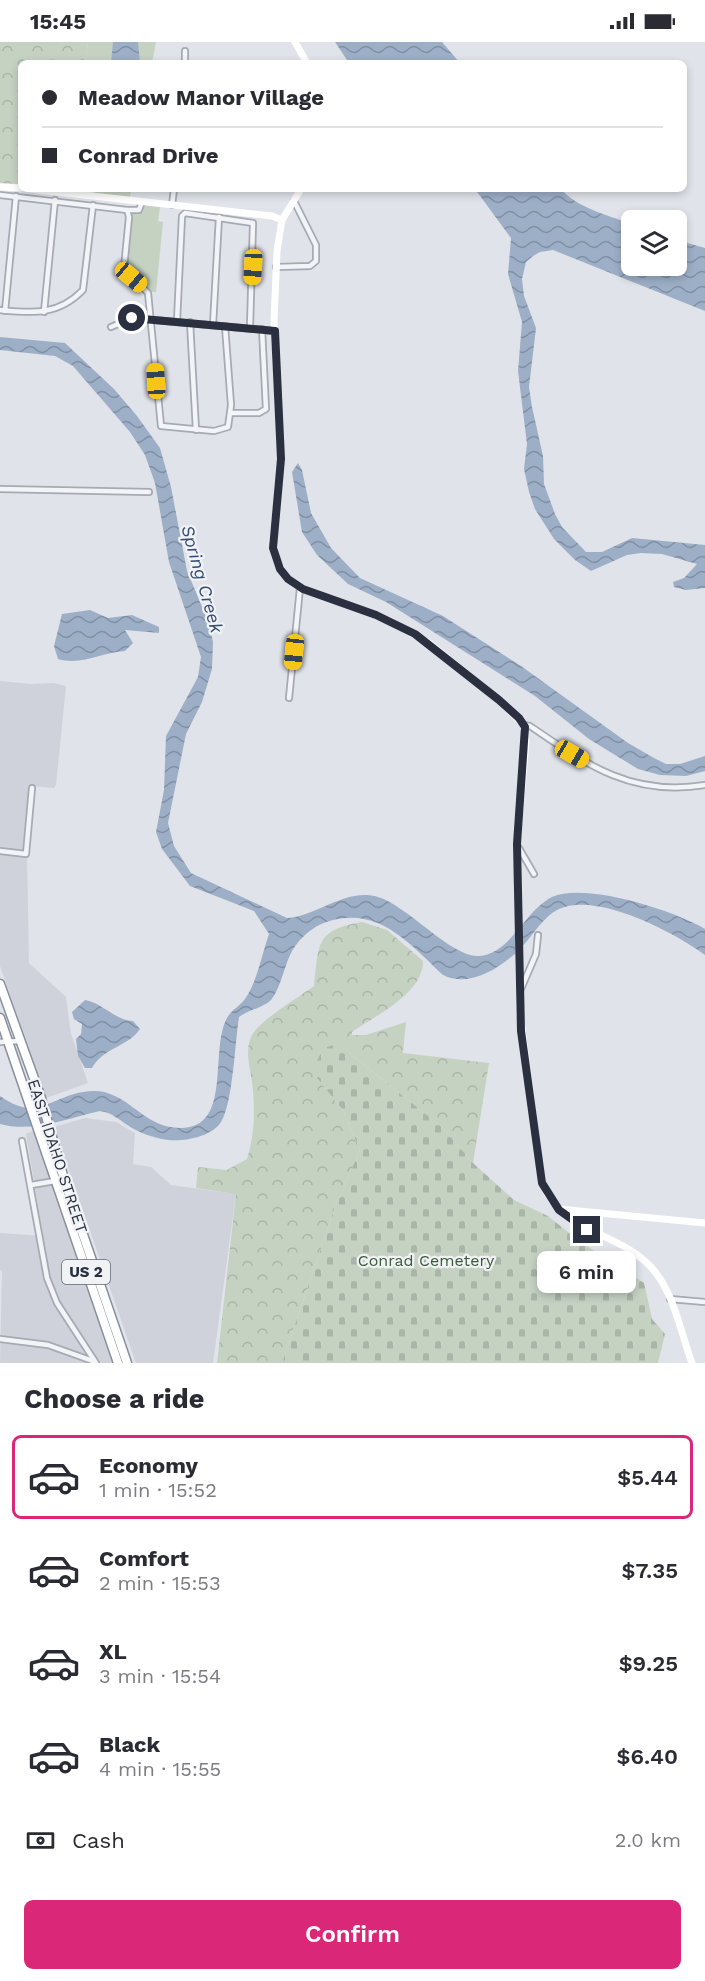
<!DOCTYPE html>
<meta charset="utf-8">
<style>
:root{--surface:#fff;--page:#f7f7f7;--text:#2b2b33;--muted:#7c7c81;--line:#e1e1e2;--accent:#db2777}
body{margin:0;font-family:"Work Sans",sans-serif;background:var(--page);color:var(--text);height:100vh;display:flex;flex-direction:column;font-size:22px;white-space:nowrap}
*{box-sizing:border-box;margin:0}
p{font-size:20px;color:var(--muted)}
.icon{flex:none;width:33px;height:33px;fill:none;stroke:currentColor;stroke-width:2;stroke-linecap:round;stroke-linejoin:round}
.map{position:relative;height:1321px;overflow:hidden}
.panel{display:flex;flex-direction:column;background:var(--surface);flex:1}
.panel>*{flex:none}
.banner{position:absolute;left:18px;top:18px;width:669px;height:132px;border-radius:9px;box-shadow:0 3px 9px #0003;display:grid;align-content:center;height:132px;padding:0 24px;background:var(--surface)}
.buttons{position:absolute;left:621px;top:168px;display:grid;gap:12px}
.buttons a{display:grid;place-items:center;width:66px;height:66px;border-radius:9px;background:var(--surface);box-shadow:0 3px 9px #0003;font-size:30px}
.end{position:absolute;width:27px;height:27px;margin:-14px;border:8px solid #2a3040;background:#fff;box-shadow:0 0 0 3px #fff}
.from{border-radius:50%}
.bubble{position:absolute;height:42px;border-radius:9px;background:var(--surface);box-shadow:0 3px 9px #0003;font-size:20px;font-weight:600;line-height:42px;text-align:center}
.car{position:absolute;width:18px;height:36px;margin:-18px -9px;border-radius:8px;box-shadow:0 0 4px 2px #0007;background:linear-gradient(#f5c518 24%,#345 0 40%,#f5c518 0 76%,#345 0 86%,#f5c518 0)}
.banner b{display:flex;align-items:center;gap:21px;height:57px;font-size:22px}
.banner b+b{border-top:2px solid var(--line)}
.banner i{width:15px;height:15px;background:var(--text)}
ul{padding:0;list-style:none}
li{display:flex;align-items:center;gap:18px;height:84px;margin:0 12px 9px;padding:0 12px;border:3px solid transparent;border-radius:9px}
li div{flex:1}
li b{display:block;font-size:22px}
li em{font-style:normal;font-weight:600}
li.active{border-color:var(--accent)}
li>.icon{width:54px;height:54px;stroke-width:1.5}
h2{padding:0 24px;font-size:27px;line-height:72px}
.pay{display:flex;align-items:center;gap:15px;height:66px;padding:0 24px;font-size:22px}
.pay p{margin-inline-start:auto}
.cta{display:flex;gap:12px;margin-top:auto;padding:12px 24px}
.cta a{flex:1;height:69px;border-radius:9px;background:var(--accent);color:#fff;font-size:24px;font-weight:600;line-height:69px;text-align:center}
.status{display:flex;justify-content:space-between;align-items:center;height:42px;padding:0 30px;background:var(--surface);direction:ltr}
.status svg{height:16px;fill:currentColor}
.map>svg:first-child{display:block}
.built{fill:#cfd2db}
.green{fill:#c5d2c2}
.forest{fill:url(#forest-crowns)}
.cemetery{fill:url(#cemetery-stones)}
.water{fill:url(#water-waves)}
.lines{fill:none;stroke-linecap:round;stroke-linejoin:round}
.street-casing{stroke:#a6aab3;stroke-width:8}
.highway-casing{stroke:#88909f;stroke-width:11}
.street{stroke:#f3f4f7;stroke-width:4.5}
.secondary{stroke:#fff;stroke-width:7}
.highway{stroke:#fff;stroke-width:8}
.route{stroke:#2a3040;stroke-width:8}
.labels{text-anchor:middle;stroke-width:4.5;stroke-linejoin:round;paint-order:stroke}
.shield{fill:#f0f2f6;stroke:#656a77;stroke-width:1.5}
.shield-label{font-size:15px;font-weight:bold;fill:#2a3040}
.street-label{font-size:16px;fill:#2a3040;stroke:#f0f2f6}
.park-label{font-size:16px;fill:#3c5b37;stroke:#f0f2f6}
.water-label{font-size:18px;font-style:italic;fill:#354c72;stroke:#f0f2f6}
</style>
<div class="status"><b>15:45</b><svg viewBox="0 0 49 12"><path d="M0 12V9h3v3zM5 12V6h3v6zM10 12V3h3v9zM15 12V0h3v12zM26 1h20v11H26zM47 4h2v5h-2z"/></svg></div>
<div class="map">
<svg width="705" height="1321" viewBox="0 0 705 1321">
<defs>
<pattern id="forest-crowns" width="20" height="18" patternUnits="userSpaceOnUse" patternTransform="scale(1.5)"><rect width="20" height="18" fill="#c5d2c2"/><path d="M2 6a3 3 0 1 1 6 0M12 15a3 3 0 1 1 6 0" fill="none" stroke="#a9b5a8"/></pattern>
<pattern id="cemetery-stones" width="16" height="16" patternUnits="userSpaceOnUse" patternTransform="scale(1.5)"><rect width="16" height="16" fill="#c5d2c2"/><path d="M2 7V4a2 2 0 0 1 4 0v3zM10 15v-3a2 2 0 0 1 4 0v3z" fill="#a9b5a8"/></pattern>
<pattern id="water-waves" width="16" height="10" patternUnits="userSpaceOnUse" patternTransform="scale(1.5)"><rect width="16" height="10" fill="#9dafc7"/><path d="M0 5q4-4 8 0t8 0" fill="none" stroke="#808fa3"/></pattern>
</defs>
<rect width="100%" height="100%" fill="#e0e3e9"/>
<!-- built -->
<g class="built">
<path d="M0,639L31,642L54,641L66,644L56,743L54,746L31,744L25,808L0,806Z"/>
<path d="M0,811L27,813L29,921L66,955L71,992L88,1041L46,1056L0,924Z"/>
<path d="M85,1076L116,1080L135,1091L133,1122L151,1125L171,1143L236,1152L213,1321H136L54,1085Z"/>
<path d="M35,1088L114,1321H0L2,1229L0,1228V1191L43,1194L26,1092Z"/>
</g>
<!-- green -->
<g class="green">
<path d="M88,0H156L152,21H85Z"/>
<path d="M95,147H131L130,156L95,152Z"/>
<path d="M144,163L160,165L158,179L163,180L156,250H151L127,229L132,172L143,170Z"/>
</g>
<!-- forest -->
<g class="forest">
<path d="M0,0H88L85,21H21V142L0,141Z"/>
<path d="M362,880L387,888L423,919C423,952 376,973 352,990V993H366L406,980L403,1011L489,1021L473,1121L443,1086L338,1002L317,1036L342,1067L360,1108L335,1165L282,1321H217L236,1152L196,1146L198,1125L227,1128L247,1117C254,1094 255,1073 253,1048C252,1030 243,1010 252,993C259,979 299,955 314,944C319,902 315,888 362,880Z"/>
</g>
<!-- cemetery -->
<path class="cemetery" d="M338,1002L443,1086L473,1121L514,1158L548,1174L579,1199L644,1241L652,1277L665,1292L658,1321H282L335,1165L360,1108L342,1067L317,1036V1019L323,1006Z"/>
<!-- water -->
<g class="water">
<path d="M113,0H138L140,21H111Z"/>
<path d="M335,0H442L460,21H349Z"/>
<path d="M475,147H561C577,166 608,173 631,182L632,224H676L677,198L705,206V269L553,208L540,210L533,214L526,220L522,237L524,254L536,286L529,345L532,365L543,414L544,442L555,472L562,485L586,510H602L632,496L705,503V546L686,548L674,545L673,540L684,536L697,522L662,512L641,511L627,513L591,529L575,518L554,497L535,467L529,450L524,427L527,402L518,329L522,280L508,232L511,196Z"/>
<path d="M0,295L65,301L114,347L137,374L160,406L171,445L187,529L208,579L213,600L212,627L202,660L186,692L168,781L174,804L191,831L287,876C316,875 346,845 378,855C408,864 452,916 479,914C512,911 524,869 552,855C586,840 675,869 705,887V913C676,891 596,849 559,867C542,875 531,897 517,910C498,927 468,946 443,933C411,903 381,866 333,878C317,882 306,890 296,903C284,919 283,943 271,958C263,966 248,968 239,975C235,999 233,1061 221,1080C211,1096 179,1101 162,1097C153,1095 140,1091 132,1086C120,1079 114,1071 100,1069C68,1076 33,1091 0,1082V1054C41,1083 51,1050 94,1049C125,1049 141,1080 170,1085C236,1096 208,1010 227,976C231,968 240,964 245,957C257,940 262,912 269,892L254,869L190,844L162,807L156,790L164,748L166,694L198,635L201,615L169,520L155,441L145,413L130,390L73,324L55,314L0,308Z"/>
<path d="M298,421L302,428L311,471L331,506L360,536L443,574L521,624L628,701L654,716L666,722H680L705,714V729L686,734L660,733L638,727L589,697L535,654L386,560L348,542L317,513L302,490L292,430Z"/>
<path d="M90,568L108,576L132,573L159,585V591L125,588L133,601L125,609C102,610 82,624 58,617L54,604L62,572Z"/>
<path d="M85,958C103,961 114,978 133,979L140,987C129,1004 103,1006 92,1026H85L78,1014L76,997L81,992L82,982L74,977L72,970Z"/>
</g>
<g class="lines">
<!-- street casing -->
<g class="street-casing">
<g id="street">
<path d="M185,21V9"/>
<path d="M0,153L127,168L129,175L124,226L148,251L161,384L214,389L228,385L231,363L225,284"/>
<path d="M172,163L174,147"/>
<path d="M127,168H139L142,160"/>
<path d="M276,225L310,224L316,219V203L294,159"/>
<path d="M0,268C32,271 58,274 83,248L93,163"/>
<path d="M5,269L16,154"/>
<path d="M44,270L55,158"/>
<path d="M177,279L182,174L185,171L253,181L250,286"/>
<path d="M190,280L196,388"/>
<path d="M213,283L219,175"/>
<path d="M111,285L132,276L275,289"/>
<path d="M231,371H259L266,367L262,287"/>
<path d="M0,447L149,450"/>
<path d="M289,656L300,546"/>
<path d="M524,683L530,684C587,723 632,755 705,743"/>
<path d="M519,806L534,832"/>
<path d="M0,809L26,812L32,746"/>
<path d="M521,947L536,912L538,893"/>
<path d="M0,1000L21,999"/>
<path d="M22,1099L47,1236L57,1261L96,1321"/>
<path d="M31,1143L55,1139"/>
<path d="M670,1257L705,1260"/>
<path d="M0,1297L48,1303L93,1319"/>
</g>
</g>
<!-- highway casing -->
<g class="highway-casing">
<g id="highway">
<path d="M0,942L40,1053L64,1137L127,1321"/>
<path d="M0,976L118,1321"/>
</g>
</g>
<!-- street -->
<use href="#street" class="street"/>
<!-- secondary -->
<g class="secondary">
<path d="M295,0L307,21"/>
<path d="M0,145L21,146"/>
<path d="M30,147L272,174L282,178"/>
<path d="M301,147L282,178L277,209L274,279L281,417L273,498L275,514L284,533L295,543L390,579L429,601L499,658L523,682L526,699L517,802L520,972L542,1141C562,1191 617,1189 650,1224C674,1249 680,1289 692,1321"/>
<path d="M558,1167L705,1181"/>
</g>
<!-- highway -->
<use href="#highway" class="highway"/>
</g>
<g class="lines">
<!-- route -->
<path class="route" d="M132,276L275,289L281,417L273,506L280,527L288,537L303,547L376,573L415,592L499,658L519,676L525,685L517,802L521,989L542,1141L559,1168L587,1188"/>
</g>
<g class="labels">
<!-- shield labels -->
<rect class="shield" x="62" y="1218" width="48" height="24" rx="4.5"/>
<g class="shield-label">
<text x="86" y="1235">US 2</text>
</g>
<!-- street labels -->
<g class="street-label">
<text transform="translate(58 1114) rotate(72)" y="6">EAST IDAHO STREET</text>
</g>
<!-- park labels -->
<g class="park-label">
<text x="426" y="1224">Conrad Cemetery</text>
</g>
<!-- water labels -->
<g class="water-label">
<text transform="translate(202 537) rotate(74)" y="6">Spring Creek</text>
</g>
</g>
</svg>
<div class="buttons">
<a><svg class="icon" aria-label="layers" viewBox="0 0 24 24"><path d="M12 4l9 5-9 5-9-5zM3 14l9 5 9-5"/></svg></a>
</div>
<i class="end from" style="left:132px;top:276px"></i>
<i class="end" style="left:587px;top:1188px"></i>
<div class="bubble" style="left:537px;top:1209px;width:99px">6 min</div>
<i class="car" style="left:253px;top:225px;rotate:183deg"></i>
<i class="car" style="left:131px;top:235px;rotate:130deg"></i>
<i class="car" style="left:156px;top:339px;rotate:356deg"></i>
<i class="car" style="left:294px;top:610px;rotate:186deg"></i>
<i class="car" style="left:572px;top:712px;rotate:120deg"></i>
<div class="banner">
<b><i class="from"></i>Meadow Manor Village</b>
<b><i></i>Conrad Drive</b>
</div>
</div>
<section class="panel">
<h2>Choose a ride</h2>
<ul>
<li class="active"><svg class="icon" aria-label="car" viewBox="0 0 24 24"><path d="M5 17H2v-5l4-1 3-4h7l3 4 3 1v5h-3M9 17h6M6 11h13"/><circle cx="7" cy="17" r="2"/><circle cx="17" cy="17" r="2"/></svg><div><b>Economy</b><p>1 min · 15:52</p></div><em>$5.44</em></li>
<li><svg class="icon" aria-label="car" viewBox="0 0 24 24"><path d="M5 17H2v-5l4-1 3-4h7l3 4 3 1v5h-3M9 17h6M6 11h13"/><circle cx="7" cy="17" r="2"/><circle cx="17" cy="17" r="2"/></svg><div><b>Comfort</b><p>2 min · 15:53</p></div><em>$7.35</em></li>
<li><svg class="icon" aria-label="car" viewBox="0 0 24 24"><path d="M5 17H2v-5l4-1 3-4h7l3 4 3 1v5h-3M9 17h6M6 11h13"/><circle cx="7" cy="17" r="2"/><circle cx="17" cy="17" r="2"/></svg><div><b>XL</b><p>3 min · 15:54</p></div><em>$9.25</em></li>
<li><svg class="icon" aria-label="car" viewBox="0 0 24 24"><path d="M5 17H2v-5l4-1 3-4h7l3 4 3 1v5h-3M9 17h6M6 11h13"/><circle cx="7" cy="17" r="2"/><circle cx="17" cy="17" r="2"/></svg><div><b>Black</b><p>4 min · 15:55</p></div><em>$6.40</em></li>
</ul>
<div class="pay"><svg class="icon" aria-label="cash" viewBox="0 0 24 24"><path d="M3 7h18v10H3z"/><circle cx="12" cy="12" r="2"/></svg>Cash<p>2.0 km</p></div>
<div class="cta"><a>Confirm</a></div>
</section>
